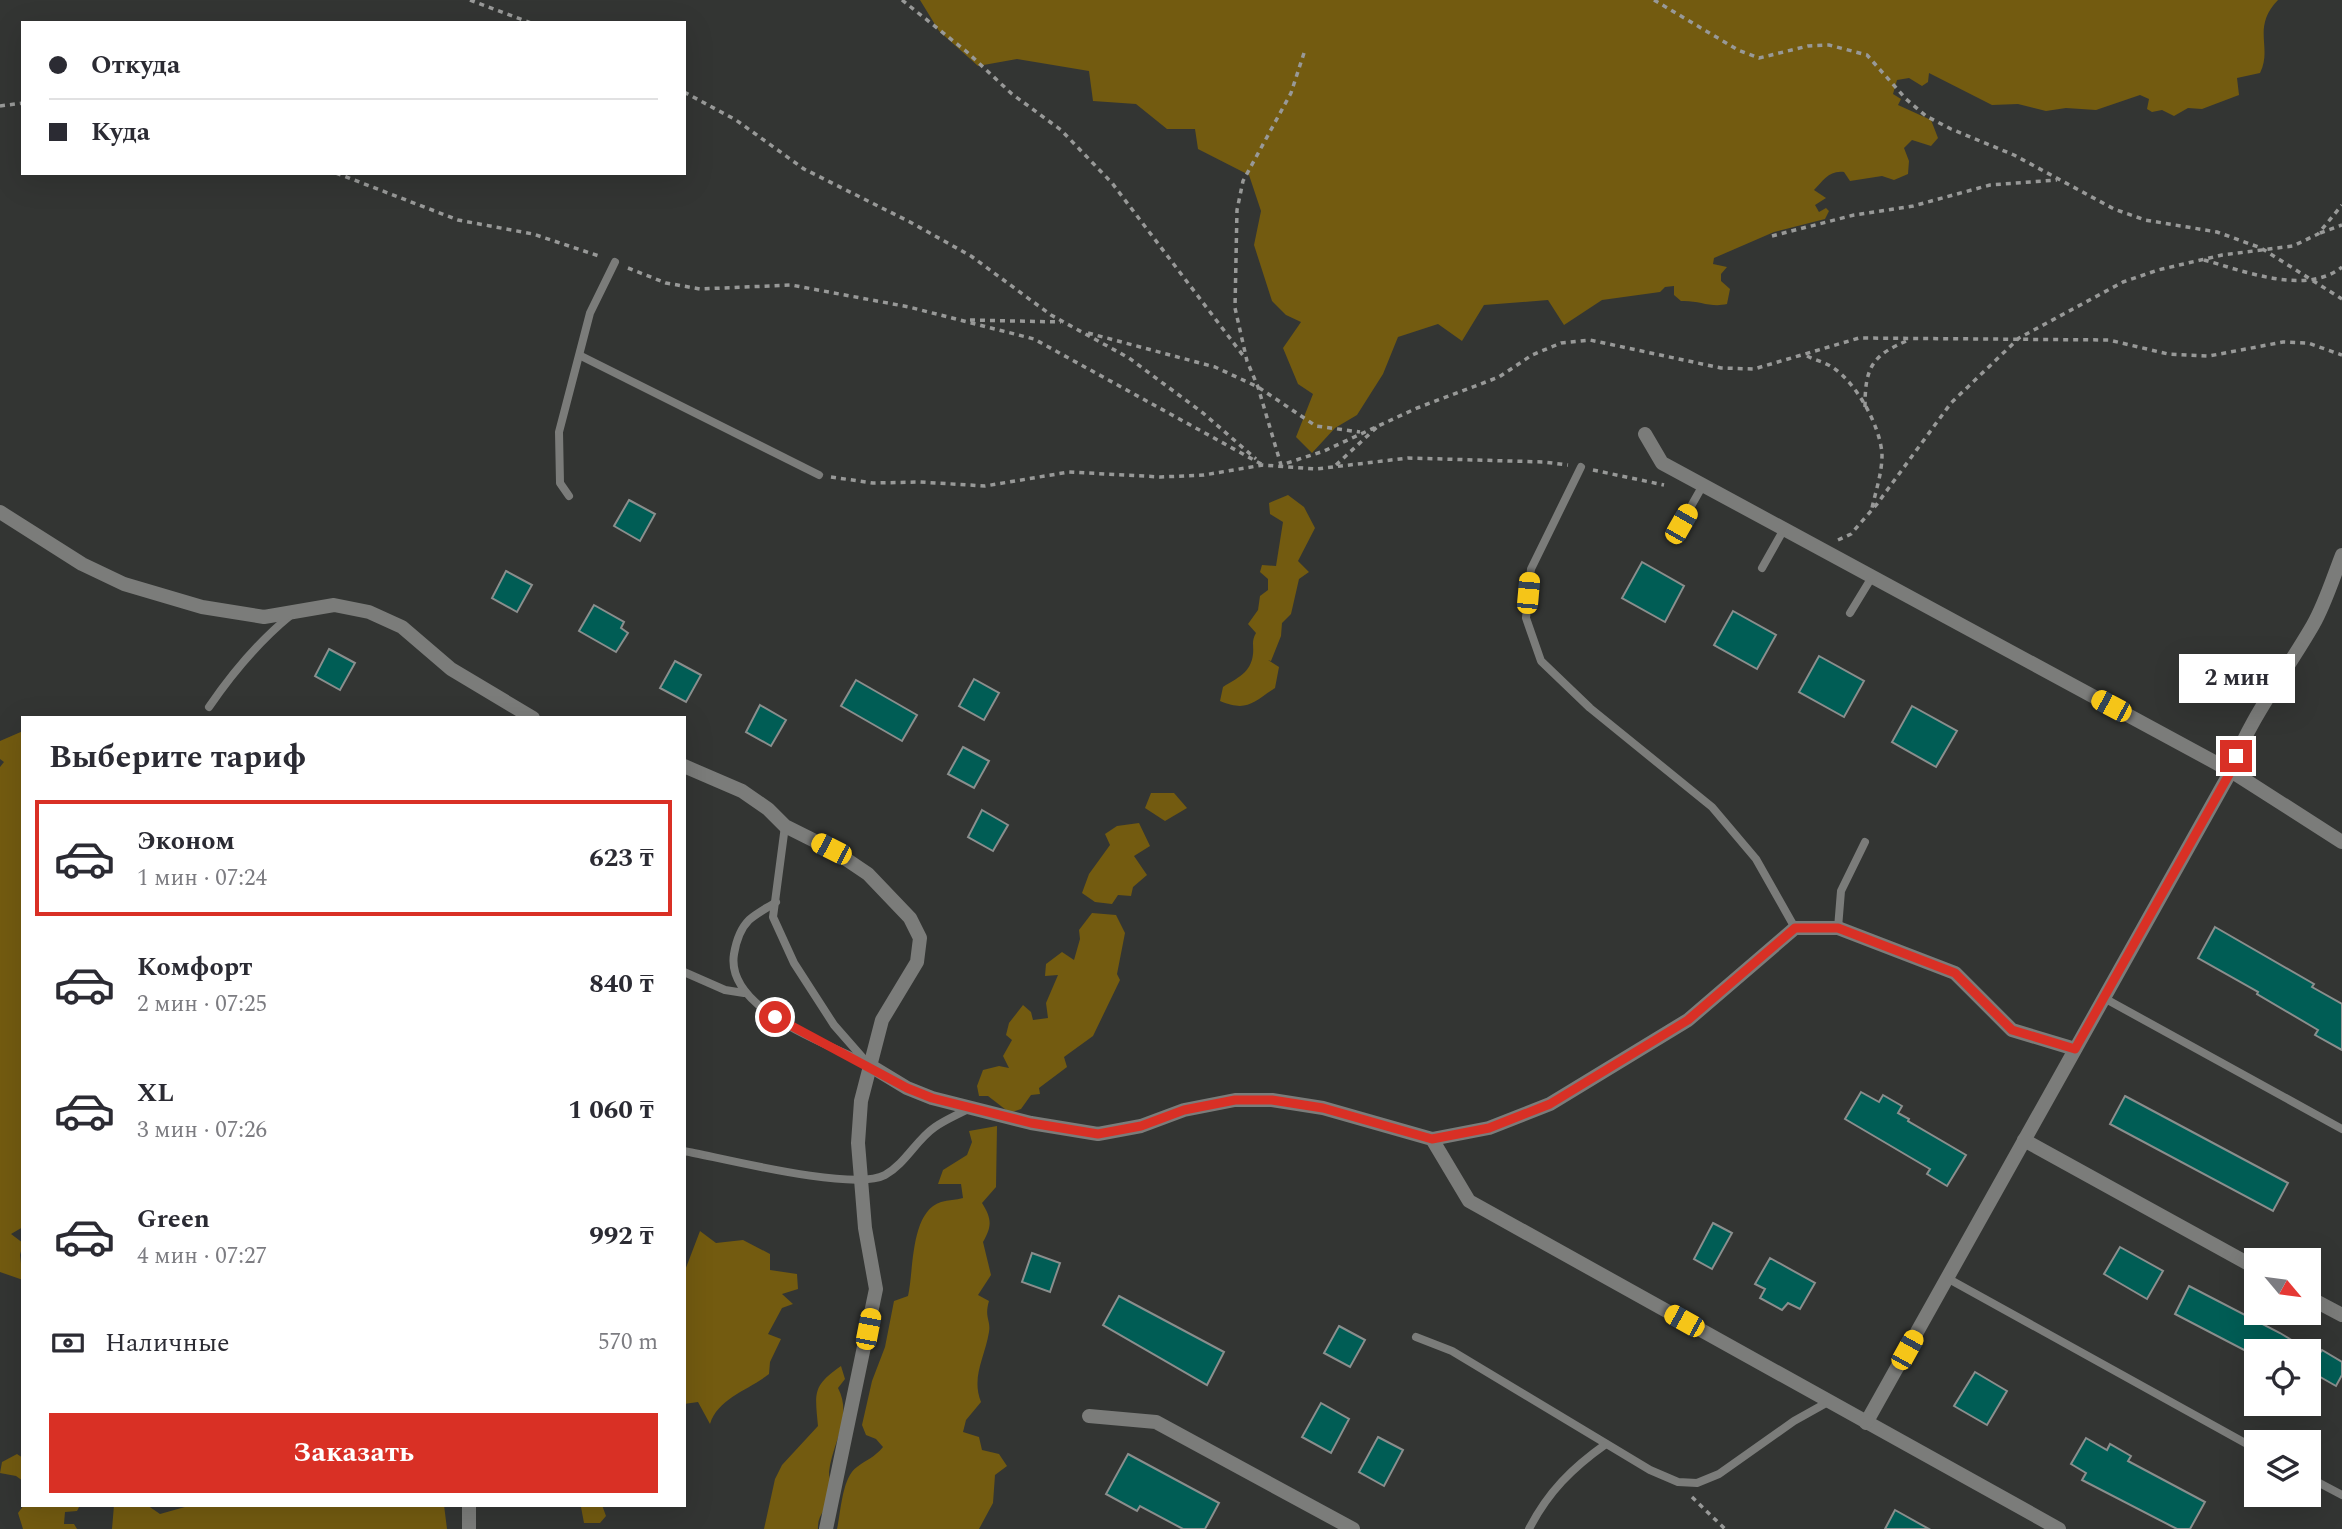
<!DOCTYPE html>
<html lang="ru">
<meta charset="utf-8">
<style>
:root{--surface:#fff;--page:#f2f2f3;--text:#2b2b33;--muted:#7c7c81;--line:#e1e1e2;--accent:#d93025}
body{margin:0;font-family:Spectral,serif;background:var(--page);color:var(--text);height:100vh;display:flex;flex-direction:column;font-size:26px;white-space:nowrap}
*{box-sizing:border-box;margin:0}
p{font-size:23px;color:var(--muted)}
.icon{flex:none;width:38px;height:38px;fill:none;stroke:currentColor;stroke-width:2;stroke-linecap:round;stroke-linejoin:round}
.map{position:relative;flex:1;overflow:hidden}
.drawer{position:absolute;left:21px;top:716px;width:665px;height:791px;display:flex;flex-direction:column;background:var(--surface);border-radius:0px;box-shadow:0 7px 28px #0002}
.drawer>*{flex:none}
.banner{position:absolute;left:21px;top:21px;width:665px;height:154px;border-radius:0px;box-shadow:0 7px 28px #0002;display:grid;align-content:center;height:154px;padding:0 28px;background:var(--surface)}
.needle{width:46px;rotate:119deg}
.controls{position:absolute;left:2244px;top:1248px;display:grid;gap:14px}
.controls a{display:grid;place-items:center;width:77px;height:77px;border-radius:0px;background:var(--surface);box-shadow:0 7px 28px #0002;font-size:35px}
.end{position:absolute;width:32px;height:32px;margin:-16px;border:9px solid #d93025;background:#fff;box-shadow:0 0 0 4px #fff}
.from{border-radius:50%}
.bubble{position:absolute;height:49px;border-radius:0px;background:var(--surface);box-shadow:0 7px 28px #0002;font-size:23px;font-weight:700;line-height:49px;text-align:center}
.car{position:absolute;width:21px;height:42px;margin:-21px -10px;border-radius:9px;box-shadow:0 0 5px 2px #0007;background:linear-gradient(#f5c518 24%,#345 0 40%,#f5c518 0 76%,#345 0 86%,#f5c518 0)}
.banner b{display:flex;align-items:center;gap:24px;height:66px;font-size:26px}
.banner b+b{border-top:2px solid var(--line)}
.banner i{width:18px;height:18px;background:var(--text)}
ul{padding:0;list-style:none}
li{display:flex;align-items:center;gap:21px;height:116px;margin:0 14px 10px;padding:0 14px;border:4px solid transparent;border-radius:0px}
li div{flex:1}
li b{display:block;font-size:26px}
li em{font-style:normal;font-weight:700}
li.active{border-color:var(--accent)}
li>.icon{width:63px;height:63px;stroke-width:1.5}
h2{padding:0 28px;font-size:32px;line-height:84px}
.pay{display:flex;align-items:center;gap:18px;height:77px;padding:0 28px;font-size:26px}
.pay p{margin-inline-start:auto}
.button{display:flex;gap:14px;margin-top:auto;padding:14px 28px}
.button a{flex:1;height:80px;border-radius:0px;background:var(--accent);color:#fff;font-size:28px;font-weight:700;line-height:80px;text-align:center}
.map>svg:first-child{display:block}
.green{fill:#735b10}
.building{fill:#005d55;stroke:#8a8e8d;stroke-width:2}
.lines{fill:none;stroke-linecap:round;stroke-linejoin:round}
.path{stroke:#989998;stroke-width:3.5;stroke-dasharray:5 5;stroke-linecap:butt}
.service{stroke:#7b7c7a;stroke-width:8}
.minor{stroke:#7b7c7a;stroke-width:14}
.route{stroke:#d93025;stroke-width:9}
</style>
<div class="map">
<svg width="2342" height="1529" viewBox="0 0 2342 1529">
<rect width="100%" height="100%" fill="#333533"/>
<!-- green -->
<g class="green">
<path d="M920,0H2278C2251,28 2273,47 2260,73L2237,78L2239,95L2202,109L2188,108L2174,116L2162,110L2152,112L2147,109L2149,99L2140,95L2096,110L2066,108L2046,111L2018,104L1992,105L1929,73L1928,82L1922,86L1909,78L1897,80L1893,94L1901,99L1898,105L1931,120L1938,138L1931,146L1912,140L1904,148L1909,161L1908,174L1894,180L1882,176L1850,181L1844,172C1829,170 1823,181 1814,190L1826,198L1815,205L1819,212L1826,208L1829,211L1825,219L1774,232L1714,258L1713,264L1727,267L1721,274V281L1730,289L1727,304C1710,308 1699,300 1681,301L1674,295V286L1665,287L1660,292L1602,300L1564,325L1548,300L1484,305L1462,341L1438,324L1398,337L1383,374L1357,415L1335,428L1312,453L1296,437L1313,394L1298,384L1283,348L1301,322L1286,315L1272,301L1254,245L1261,211L1249,175L1198,149L1195,129H1167L1136,104L1093,101L1089,71L1017,59L978,66L939,31Z"/>
<path d="M1288,495L1304,507L1315,528L1298,561L1309,572L1299,579L1291,614L1282,623L1281,636L1271,661L1268,660L1279,667L1275,688C1252,703 1247,712 1220,701L1223,687C1237,678 1251,673 1253,654C1254,645 1251,642 1256,633L1248,624L1258,610L1260,596L1268,590V579L1260,572L1262,565L1276,566L1283,522L1270,514L1269,503Z"/>
<path d="M23,731V1227L11,1234L23,1243L20,1255L23,1280L0,1272V767L4,762L0,759V741Z"/>
<path d="M1151,793H1174L1187,808L1165,821L1145,808Z"/>
<path d="M1139,823L1150,846L1134,856L1147,875L1133,887L1131,896L1118,895L1112,904L1095,902L1082,893L1089,874L1110,845L1105,834L1117,826Z"/>
<path d="M1092,913L1116,915L1125,933L1117,974L1120,980L1093,1036L1064,1057L1067,1067L1039,1088L1040,1094L1031,1095L1021,1109L1010,1113L988,1096H979L977,1086L983,1070L999,1066L1009,1068L1003,1056L1012,1040L1006,1035L1009,1023L1023,1005L1031,1012L1033,1020L1048,1018L1046,1003L1058,975L1045,976L1046,964L1062,952L1074,960L1080,939L1079,930Z"/>
<path d="M997,1126L996,1187L982,1203C992,1219 992,1226 983,1242L991,1275L978,1295L989,1301C984,1318 991,1320 989,1332C985,1357 971,1377 981,1402L966,1420L963,1432L979,1437L982,1450L999,1454L1007,1466L995,1475L993,1503L979,1529H837C841,1512 842,1477 857,1467C866,1460 875,1457 883,1447L876,1439L866,1435L862,1425L872,1381L885,1347L894,1301L908,1296C914,1270 910,1212 941,1202C948,1200 956,1200 963,1198L961,1184H938L943,1170L967,1155L972,1142L969,1131Z"/>
<path d="M700,1231L716,1243L743,1240L770,1254V1270L797,1274L798,1289L782,1294L793,1304L782,1308L768,1334L781,1339L770,1362L769,1374C749,1390 718,1398 710,1424L698,1402L684,1404V1273Z"/>
<path d="M841,1366L845,1379L838,1388C853,1417 832,1443 829,1472C829,1479 833,1488 832,1494C829,1508 817,1513 818,1529H764L775,1479L782,1465L818,1426C815,1393 812,1386 841,1366Z"/>
<path d="M17,1454L23,1458V1481L16,1476L0,1473L2,1462Z"/>
<path d="M24,1505H80L77,1511L65,1512L64,1524H74L77,1529H23L18,1513Z"/>
<path d="M114,1505H147L160,1514L192,1505H444L447,1529H112Z"/>
<path d="M570,1505H602L606,1516L600,1523H584L581,1507Z"/>
</g>
<!-- building -->
<g class="building">
<path d="M629,500L655,514L640,541L614,526Z"/>
<path d="M1642,562L1684,586L1665,622L1622,598Z"/>
<path d="M506,571L532,585L517,612L492,598Z"/>
<path d="M594,605L624,622L621,628L628,633L616,652L579,631Z"/>
<path d="M1733,611L1776,635L1757,669L1714,645Z"/>
<path d="M329,649L355,663L340,690L315,676Z"/>
<path d="M1819,656L1864,681L1844,717L1799,692Z"/>
<path d="M675,661L701,675L686,702L660,688Z"/>
<path d="M974,679L999,693L984,720L959,706Z"/>
<path d="M856,680L917,715L902,741L841,706Z"/>
<path d="M760,705L786,720L771,746L746,732Z"/>
<path d="M1912,706L1957,731L1936,767L1892,742Z"/>
<path d="M963,747L989,761L974,788L948,774Z"/>
<path d="M982,810L1008,825L993,851L968,837Z"/>
<path d="M2215,927L2314,984L2312,987L2342,1004V1050L2315,1035L2318,1030L2257,994L2258,992L2198,958Z"/>
<path d="M1861,1092L1879,1102L1883,1095L1902,1106L1898,1113L1909,1119L1908,1121L1966,1155L1947,1186L1927,1174L1930,1169L1845,1119Z"/>
<path d="M2125,1096L2288,1183L2273,1211L2110,1124Z"/>
<path d="M1713,1223L1732,1233L1712,1269L1694,1259Z"/>
<path d="M2120,1247L2163,1271L2147,1299L2104,1274Z"/>
<path d="M1032,1253L1060,1263L1050,1292L1022,1282Z"/>
<path d="M1770,1258L1815,1283L1800,1309L1788,1303L1782,1310L1760,1298L1765,1289L1755,1284Z"/>
<path d="M2189,1286L2280,1333L2318,1356L2322,1350L2342,1362V1375L2336,1386L2308,1370V1351H2246L2175,1314Z"/>
<path d="M1119,1296L1224,1352L1207,1385L1103,1325Z"/>
<path d="M1339,1326L1365,1340L1350,1367L1324,1353Z"/>
<path d="M1975,1372L2007,1391L1987,1425L1954,1406Z"/>
<path d="M1321,1403L1349,1419L1331,1453L1302,1437Z"/>
<path d="M1378,1437L1403,1450L1384,1486L1359,1472Z"/>
<path d="M2086,1438L2107,1450L2110,1444L2131,1456L2128,1461L2205,1502L2190,1529H2177L2082,1480L2086,1473L2071,1464Z"/>
<path d="M1128,1454L1219,1503L1205,1529H1183L1140,1506L1137,1511L1106,1494Z"/>
<path d="M1895,1510L1929,1529H1885Z"/>
</g>
<g class="lines">
<!-- path -->
<g class="path">
<path d="M470,0L531,23"/>
<path d="M902,0L967,52L1012,94L1061,130L1112,183L1245,358"/>
<path d="M1654,0L1738,50L1759,58L1808,46L1829,45L1867,55L1906,99L1926,116L1951,129L2014,155L2114,209L2145,220L2217,232L2261,248L2342,299"/>
<path d="M1304,53L1291,93L1243,181L1237,210L1235,308L1247,361L1258,387L1281,465L1324,451L1417,408L1499,377L1532,355L1561,343L1590,340L1721,368L1754,369L1859,338L2109,340L2168,354L2209,356L2283,342L2308,343L2342,355"/>
<path d="M684,92L736,120L804,169L910,222L971,256L1051,315L1129,358L1203,413L1256,459"/>
<path d="M0,106L23,103"/>
<path d="M336,173L458,220L533,234L602,257"/>
<path d="M2320,233L2342,225"/>
<path d="M1772,236L1854,215L1913,206L1990,185L2057,180"/>
<path d="M2204,260C2244,271 2306,296 2342,267"/>
<path d="M628,268L666,283L700,289L791,285L909,307L1034,339L1263,465"/>
<path d="M970,320L1061,322"/>
<path d="M1088,333L1215,367L1258,387L1316,426L1360,432"/>
<path d="M1807,356C1815,360 1824,362 1832,367C1856,382 1881,427 1882,455C1882,473 1876,490 1872,508"/>
<path d="M1865,407C1865,367 1872,355 1909,340"/>
<path d="M1336,465L1377,427"/>
<path d="M1593,470L1664,485"/>
<path d="M831,477L873,483L920,482L985,486L1069,472L1161,477L1204,475L1263,465L1316,469L1408,458L1544,462L1568,465"/>
<path d="M1838,540L1851,534L1877,504L1951,403L2019,338L2123,282L2158,270L2222,255L2293,246L2318,234L2342,205"/>
<path d="M1692,1497L1725,1529"/>
</g>
<!-- service -->
<g class="service">
<path d="M581,356L819,475"/>
<path d="M1581,467L1531,569L1526,618L1541,661L1590,708L1712,807L1756,859L1795,928"/>
<path d="M569,496L560,483L559,432L590,313L615,262"/>
<path d="M1681,524L1703,485"/>
<path d="M1762,568L1784,529"/>
<path d="M1850,613L1872,577"/>
<path d="M209,707C233,672 258,642 291,615"/>
<path d="M785,826L773,917L794,963L834,1025L869,1065"/>
<path d="M776,902C767,908 757,913 749,920C740,929 736,942 734,954C725,1009 826,1043 866,1063"/>
<path d="M1838,928L1841,891L1865,842"/>
<path d="M684,972L725,990L744,993"/>
<path d="M2104,998L2342,1129"/>
<path d="M684,1151C722,1158 854,1192 885,1175C906,1163 916,1140 935,1127C945,1120 957,1115 968,1109"/>
<path d="M1947,1278L2256,1449"/>
<path d="M1416,1337L1452,1351L1650,1470L1678,1482L1697,1483L1719,1474L1794,1421L1828,1402"/>
<path d="M2308,1477L2342,1495"/>
<path d="M1529,1529C1548,1492 1572,1468 1606,1444"/>
</g>
<!-- minor -->
<g class="minor">
<path d="M1645,434L1662,463L2231,771L2342,842"/>
<path d="M0,512L82,564L124,584L202,607L264,617L334,605L369,612L402,627L451,669L533,718"/>
<path d="M684,766L742,791L768,809L785,826L831,849L868,874L910,918L920,938L917,962L882,1020L861,1101L858,1143L865,1228L876,1289L826,1529"/>
<path d="M869,1065L907,1088L932,1098L1031,1123L1098,1134L1141,1126L1184,1110L1235,1100H1272L1323,1108L1432,1139L1489,1128L1550,1104L1688,1020L1795,928H1838L1955,973L2012,1030L2075,1049"/>
<path d="M1432,1139L1469,1201L2059,1529"/>
<path d="M2024,1140L2256,1268"/>
<path d="M2308,1297L2342,1315"/>
<path d="M1089,1416L1156,1422L1353,1529"/>
<path d="M1866,1423L2231,771C2247,722 2286,672 2313,625C2325,604 2333,578 2342,555"/>
<path d="M469,1505V1529"/>
</g>
</g>
<g class="lines">
<!-- route -->
<path class="route" d="M775,1017L907,1088L932,1098L1031,1123L1098,1134L1141,1126L1184,1110L1235,1100H1272L1323,1108L1432,1139L1489,1128L1550,1104L1688,1020L1795,928H1838L1955,973L2012,1030L2075,1049L2231,771L2236,756"/>
</g>
</svg>
<div class="controls">
<a><svg class="needle" viewBox="-14 -14 28 28"><path d="M0-13l5 13h-10z" fill="#e53935"/><path d="M0 13l5-13h-10z" fill="#7c7c81"/></svg></a>
<a><svg class="icon" aria-label="locate" viewBox="0 0 24 24"><circle cx="12" cy="12" r="6"/><path d="M12 2v4M12 18v4M2 12h4M18 12h4"/></svg></a>
<a><svg class="icon" aria-label="layers" viewBox="0 0 24 24"><path d="M12 4l9 5-9 5-9-5zM3 14l9 5 9-5"/></svg></a>
</div>
<i class="end from" style="left:775px;top:1017px"></i>
<i class="end" style="left:2236px;top:756px"></i>
<div class="bubble" style="left:2179px;top:654px;width:116px">2 мин</div>
<i class="car" style="left:1681px;top:524px;rotate:30deg"></i>
<i class="car" style="left:1528px;top:593px;rotate:5deg"></i>
<i class="car" style="left:2111px;top:706px;rotate:298deg"></i>
<i class="car" style="left:831px;top:849px;rotate:297deg"></i>
<i class="car" style="left:1684px;top:1321px;rotate:299deg"></i>
<i class="car" style="left:868px;top:1329px;rotate:11deg"></i>
<i class="car" style="left:1907px;top:1350px;rotate:29deg"></i>
<div class="banner">
<b><i class="from"></i>Откуда</b>
<b><i></i>Куда</b>
</div>
<section class="drawer">
<h2>Выберите тариф</h2>
<ul>
<li class="active"><svg class="icon" aria-label="car" viewBox="0 0 24 24"><path d="M5 17H2v-5l4-1 3-4h7l3 4 3 1v5h-3M9 17h6M6 11h13"/><circle cx="7" cy="17" r="2"/><circle cx="17" cy="17" r="2"/></svg><div><b>Эконом</b><p>1 мин · 07:24</p></div><em>623 ₸</em></li>
<li><svg class="icon" aria-label="car" viewBox="0 0 24 24"><path d="M5 17H2v-5l4-1 3-4h7l3 4 3 1v5h-3M9 17h6M6 11h13"/><circle cx="7" cy="17" r="2"/><circle cx="17" cy="17" r="2"/></svg><div><b>Комфорт</b><p>2 мин · 07:25</p></div><em>840 ₸</em></li>
<li><svg class="icon" aria-label="car" viewBox="0 0 24 24"><path d="M5 17H2v-5l4-1 3-4h7l3 4 3 1v5h-3M9 17h6M6 11h13"/><circle cx="7" cy="17" r="2"/><circle cx="17" cy="17" r="2"/></svg><div><b>XL</b><p>3 мин · 07:26</p></div><em>1 060 ₸</em></li>
<li><svg class="icon" aria-label="car" viewBox="0 0 24 24"><path d="M5 17H2v-5l4-1 3-4h7l3 4 3 1v5h-3M9 17h6M6 11h13"/><circle cx="7" cy="17" r="2"/><circle cx="17" cy="17" r="2"/></svg><div><b>Green</b><p>4 мин · 07:27</p></div><em>992 ₸</em></li>
</ul>
<div class="pay"><svg class="icon" aria-label="cash" viewBox="0 0 24 24"><path d="M3 7h18v10H3z"/><circle cx="12" cy="12" r="2"/></svg>Наличные<p>570 m</p></div>
<div class="button"><a>Заказать</a></div>
</section>
</div>
